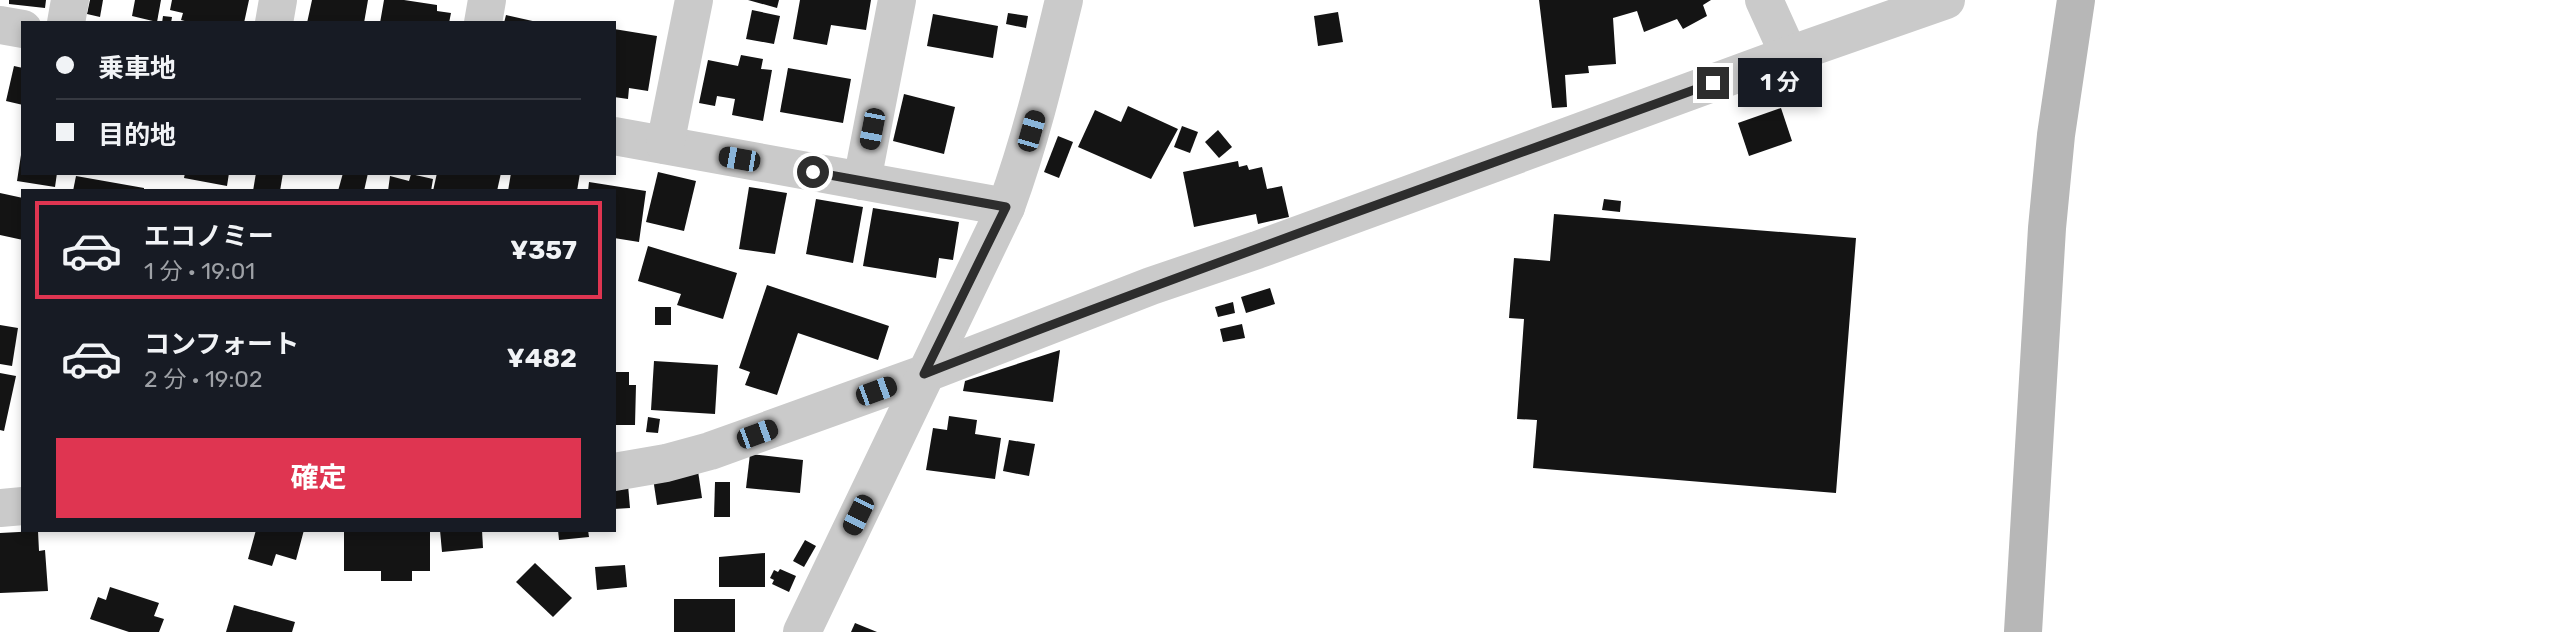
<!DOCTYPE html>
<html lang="ja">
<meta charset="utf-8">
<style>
:root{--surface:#171b24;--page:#20242c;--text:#f1f3f6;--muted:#9ea1a6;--line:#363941;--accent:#df3551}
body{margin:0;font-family:Rubik,"Noto Sans JP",sans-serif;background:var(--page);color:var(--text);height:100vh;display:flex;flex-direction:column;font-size:26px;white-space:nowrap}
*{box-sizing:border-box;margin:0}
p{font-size:23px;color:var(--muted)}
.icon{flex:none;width:38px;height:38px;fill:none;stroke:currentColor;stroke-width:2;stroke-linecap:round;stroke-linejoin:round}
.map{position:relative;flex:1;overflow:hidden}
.side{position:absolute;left:21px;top:189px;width:595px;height:343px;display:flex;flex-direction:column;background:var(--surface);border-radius:0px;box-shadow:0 4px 10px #0003}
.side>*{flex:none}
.hud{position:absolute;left:21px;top:21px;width:595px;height:154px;border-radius:0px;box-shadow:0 4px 10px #0003;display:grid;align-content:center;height:154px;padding:0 35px;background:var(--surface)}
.end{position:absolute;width:32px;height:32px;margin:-16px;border:9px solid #2d2d2d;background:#fff;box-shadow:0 0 0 4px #fff}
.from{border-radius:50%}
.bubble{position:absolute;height:49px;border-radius:0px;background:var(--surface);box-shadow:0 4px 10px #0003;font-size:23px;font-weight:700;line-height:49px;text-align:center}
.car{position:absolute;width:21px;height:42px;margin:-21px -10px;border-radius:9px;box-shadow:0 0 5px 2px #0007;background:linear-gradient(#222 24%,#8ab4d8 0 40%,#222 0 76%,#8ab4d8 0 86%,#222 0)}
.hud b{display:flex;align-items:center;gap:24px;height:66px;font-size:26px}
.hud b+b{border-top:2px solid var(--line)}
.hud i{width:18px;height:18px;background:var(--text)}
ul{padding:12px 0 0;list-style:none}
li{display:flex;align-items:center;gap:21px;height:98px;margin:0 14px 10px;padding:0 21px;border:4px solid transparent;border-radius:0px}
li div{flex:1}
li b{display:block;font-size:26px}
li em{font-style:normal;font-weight:700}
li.active{border-color:var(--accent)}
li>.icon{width:63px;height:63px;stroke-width:1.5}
.primary-button{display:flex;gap:14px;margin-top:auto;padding:14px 35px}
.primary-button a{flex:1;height:80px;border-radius:0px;background:var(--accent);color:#fff;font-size:28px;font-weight:700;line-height:80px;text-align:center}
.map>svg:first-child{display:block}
.building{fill:#141414}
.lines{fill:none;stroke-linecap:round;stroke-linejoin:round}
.street{stroke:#cacaca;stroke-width:38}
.secondary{stroke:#b7b7b7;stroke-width:38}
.route{stroke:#2d2d2d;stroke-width:9}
</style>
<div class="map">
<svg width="2552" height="632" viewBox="0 0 2552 632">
<rect width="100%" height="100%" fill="#fff"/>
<!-- building -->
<g class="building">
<path d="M9,0H46L45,8L9,4Z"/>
<path d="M90,0H103L100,17L87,14Z"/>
<path d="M135,0H161L157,22L132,16Z"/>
<path d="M172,0H249L244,23H192L181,20L183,13L170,10Z"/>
<path d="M312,0H368L364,23H307Z"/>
<path d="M384,0H404L437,5V11L451,13L449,23H380Z"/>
<path d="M748,0H779L777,8Z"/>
<path d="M800,0H871L866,30L831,25L827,45L793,39Z"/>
<path d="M1539,0H1711L1703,5L1707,16L1683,29L1677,19L1644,32L1637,11L1613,18L1616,64L1588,66L1589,73L1565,75L1567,107L1552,108Z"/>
<path d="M752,10L780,16L774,44L746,39Z"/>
<path d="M1338,12L1343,42L1318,46L1314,16Z"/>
<path d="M1008,13L1028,16L1026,28L1006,24Z"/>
<path d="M933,14L998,26L993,58L927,46Z"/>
<path d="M506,15L537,22V23H504Z"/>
<path d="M163,16L172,17L171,23H162Z"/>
<path d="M614,29L657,36L648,91L629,88L628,99L614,97Z"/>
<path d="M741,55L763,59L761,69L772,70L763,121L732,115L735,99L717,96L715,106L699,103L708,60L738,66Z"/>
<path d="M14,66L23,68V105L6,101Z"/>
<path d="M788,68L851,79L843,123L780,112Z"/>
<path d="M904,94L955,107L944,154L893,141Z"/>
<path d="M1128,106L1178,129L1151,179L1078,147L1095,110L1121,122Z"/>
<path d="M1781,108L1792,141L1749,156L1738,123Z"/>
<path d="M1182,126L1198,132L1190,153L1174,147Z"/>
<path d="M1218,130L1232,147L1219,158L1205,142Z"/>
<path d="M1058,136L1073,142L1059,178L1044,172Z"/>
<path d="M21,155L23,173H57L55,187L17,181Z"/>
<path d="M1238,161L1239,167L1247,165L1249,170L1262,167L1267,189L1282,186L1289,217L1258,224L1256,214L1194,227L1183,172Z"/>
<path d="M658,172L696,181L684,231L646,222Z"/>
<path d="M185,173H229L227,186L184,178Z"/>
<path d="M256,173H283L280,191H253Z"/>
<path d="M343,173H368L364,191H338Z"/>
<path d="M437,173H501L497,191H433Z"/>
<path d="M511,173H580L577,191H508Z"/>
<path d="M411,174L433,179L431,191H388L390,176L409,181Z"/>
<path d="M76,176L144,188V191H73Z"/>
<path d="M589,182L646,191L639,242L614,238V191H588Z"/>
<path d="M749,187L787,193L775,254L739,249Z"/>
<path d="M0,193L23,198V240L0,235Z"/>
<path d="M816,199L863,207L853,263L806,254Z"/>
<path d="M1604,199L1621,201L1620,212L1602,210Z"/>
<path d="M873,208L959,222L953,260L939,258L936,278L863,266Z"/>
<path d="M1554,214L1856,238L1836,493L1533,468L1537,420L1517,419L1524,319L1509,318L1514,258L1550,261Z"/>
<path d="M648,246L737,273L723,319L677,305L681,294L638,281Z"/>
<path d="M767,285L889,326L878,360L798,333L777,395L745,385L750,372L739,368Z"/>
<path d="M1270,288L1275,304L1246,313L1241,297Z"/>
<path d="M1233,302L1235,313L1218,317L1215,307Z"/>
<rect x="655" y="307" width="16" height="18"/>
<path d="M1242,324L1245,338L1223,342L1220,329Z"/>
<path d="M0,325L18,328L12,366L0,364Z"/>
<path d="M1060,350L1053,402L963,391L965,381Z"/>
<path d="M654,361L718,365L715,414L651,410Z"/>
<path d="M614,372H629V385H636L635,425H614Z"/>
<path d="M0,373L16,376L4,431L0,430Z"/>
<path d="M949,416L977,420L975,434L1001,438L995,479L926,470L933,428L947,430Z"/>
<path d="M648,417L660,419L658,433L646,432Z"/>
<path d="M1009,440L1035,444L1029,476L1003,471Z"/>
<path d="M750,454L803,460L800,493L746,488Z"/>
<path d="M698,471L702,498L657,505L653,478Z"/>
<path d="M715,482H730V517H714Z"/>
<path d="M628,485L630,508L614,509V487Z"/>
<path d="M256,530H304L296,560L276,554L272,566L248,559Z"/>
<path d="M344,530H430V571H412V581H381V571H344Z"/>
<path d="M440,530H482L483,548L442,552Z"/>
<path d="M558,530H588L589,537L559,540Z"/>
<path d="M38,531L39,551L45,550L48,591L0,593V533Z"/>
<path d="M805,540L816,546L804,567L793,561Z"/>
<path d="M765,553V587H719V557Z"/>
<path d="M535,563L572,598L553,617L516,582Z"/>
<path d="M625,565L627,587L597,590L595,567Z"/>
<path d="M780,569L796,576L789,592L772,584L774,580L770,578L774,570L778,572Z"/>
<path d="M110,587L159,603L154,616L164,619L159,632H129L90,619L98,597L106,600Z"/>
<rect x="674" y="599" width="61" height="33"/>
<path d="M234,605L295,622L292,632H226Z"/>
<path d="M855,623L877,632H851Z"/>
</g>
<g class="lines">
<!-- street -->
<g class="street">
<path d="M1764,0L1789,55"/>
<path d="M66,23L70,0"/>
<path d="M274,23L278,0"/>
<path d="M483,23L487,0"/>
<path d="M0,25L23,29"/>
<path d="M614,136L1006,207"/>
<path d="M665,145L694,0"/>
<path d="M862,181L897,0"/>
<path d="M614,472L666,463L710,451L924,374L1151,286L1257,250L1789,55L1946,0"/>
<path d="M0,508L23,506"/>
<path d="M802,632L1006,207C1031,139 1047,70 1064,0"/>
</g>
<!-- secondary -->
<path class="secondary" d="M2023,632L2047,228L2056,135L2076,0"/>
</g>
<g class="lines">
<!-- route -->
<path class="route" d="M813,172L1006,207L924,374C1185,272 1450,179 1713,83"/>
</g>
</svg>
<i class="end from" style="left:813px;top:172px"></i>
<i class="end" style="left:1713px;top:83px"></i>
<div class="bubble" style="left:1738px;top:58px;width:84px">1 分</div>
<i class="car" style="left:872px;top:129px;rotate:191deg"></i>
<i class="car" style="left:1031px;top:131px;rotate:16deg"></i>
<i class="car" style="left:739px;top:159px;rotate:280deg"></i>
<i class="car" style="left:876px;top:391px;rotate:70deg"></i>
<i class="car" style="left:757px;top:434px;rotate:70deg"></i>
<i class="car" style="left:858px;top:515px;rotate:206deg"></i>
<div class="hud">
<b><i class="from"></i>乗車地</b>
<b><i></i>目的地</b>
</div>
<section class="side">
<ul>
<li class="active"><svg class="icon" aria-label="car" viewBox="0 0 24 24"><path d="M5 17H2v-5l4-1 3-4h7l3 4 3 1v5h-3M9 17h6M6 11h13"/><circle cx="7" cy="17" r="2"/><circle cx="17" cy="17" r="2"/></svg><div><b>エコノミー</b><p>1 分 · 19:01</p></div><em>¥357</em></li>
<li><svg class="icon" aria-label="car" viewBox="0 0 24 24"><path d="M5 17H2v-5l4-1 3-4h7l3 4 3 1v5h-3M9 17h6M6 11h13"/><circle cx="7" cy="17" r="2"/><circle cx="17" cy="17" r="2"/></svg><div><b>コンフォート</b><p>2 分 · 19:02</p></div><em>¥482</em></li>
</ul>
<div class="primary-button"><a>確定</a></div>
</section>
</div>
